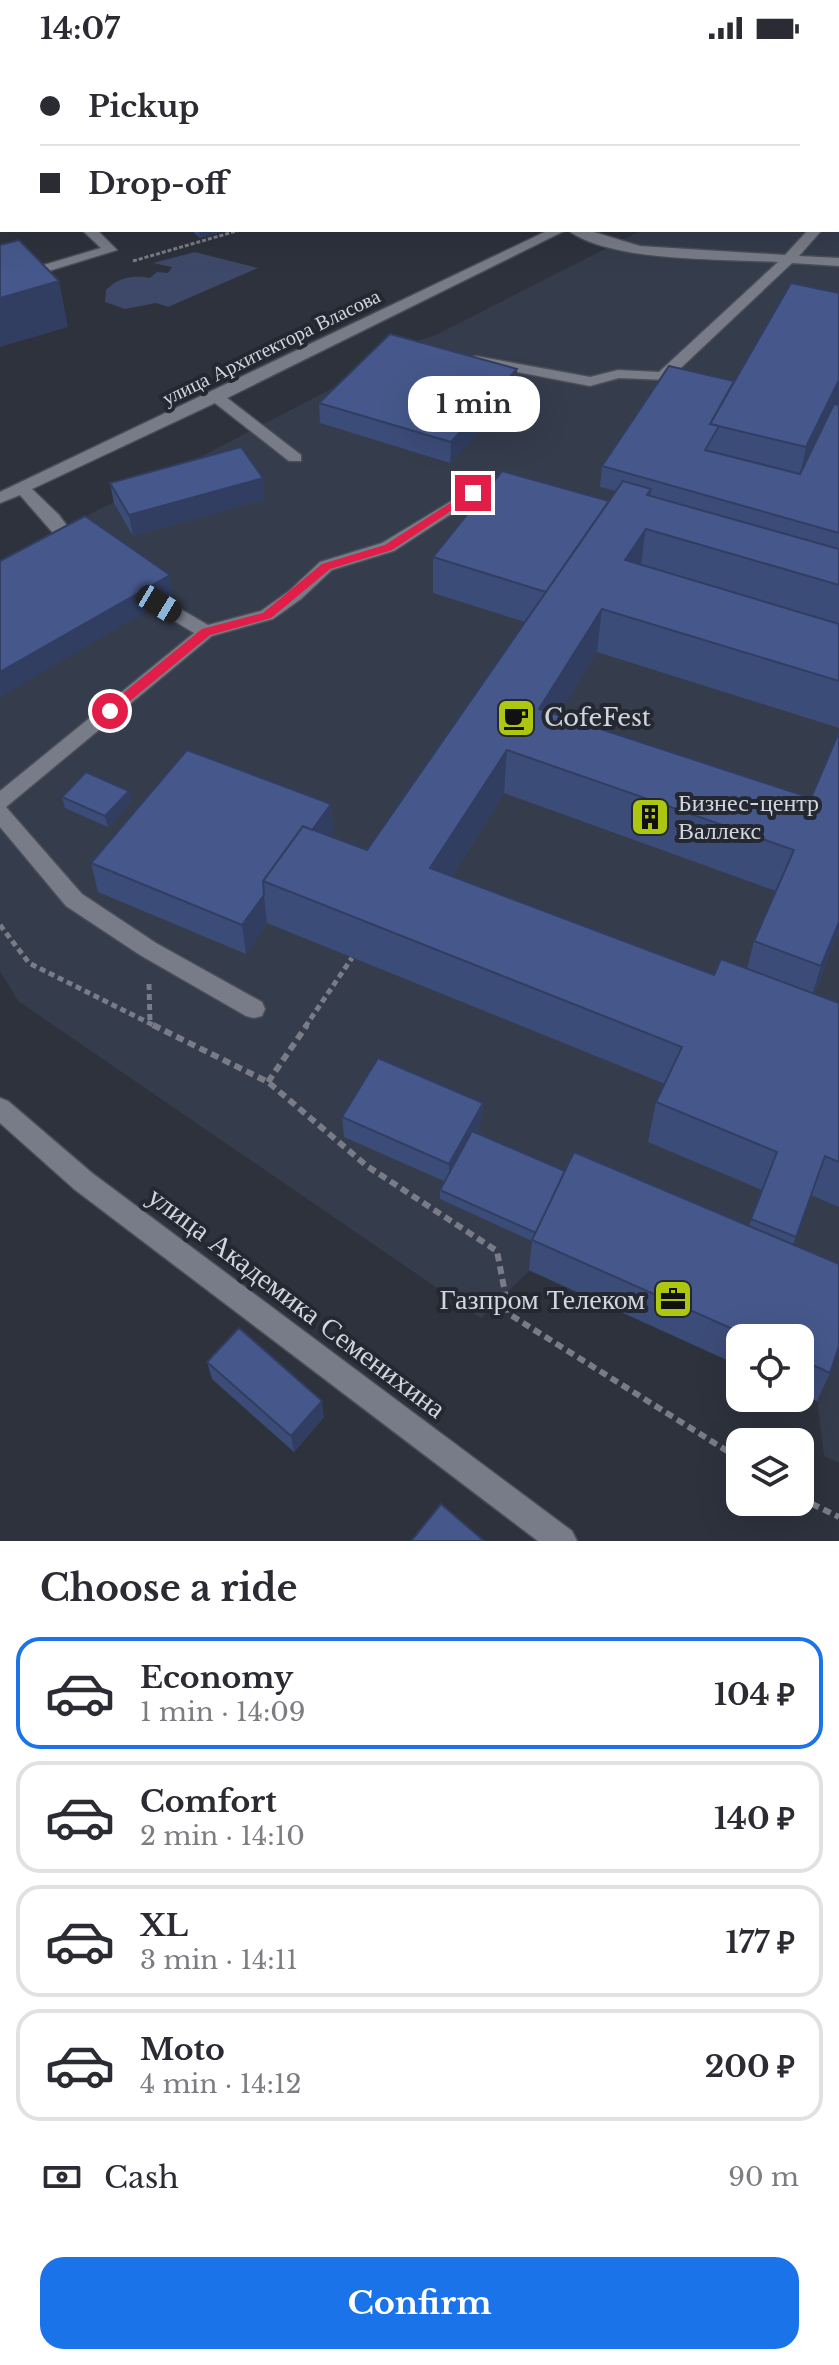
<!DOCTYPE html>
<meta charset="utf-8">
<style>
:root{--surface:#fff;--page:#f2f2f3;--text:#2b2b33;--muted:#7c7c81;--line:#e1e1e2;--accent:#1a73e8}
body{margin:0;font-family:"Libre Baskerville",serif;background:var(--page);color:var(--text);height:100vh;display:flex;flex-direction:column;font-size:30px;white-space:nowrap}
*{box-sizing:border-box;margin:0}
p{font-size:26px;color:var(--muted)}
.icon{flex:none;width:44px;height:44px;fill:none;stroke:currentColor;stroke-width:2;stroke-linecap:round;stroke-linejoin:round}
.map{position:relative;height:1485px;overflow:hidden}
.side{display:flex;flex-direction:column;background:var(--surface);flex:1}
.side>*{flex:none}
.banner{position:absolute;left:0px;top:0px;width:840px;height:176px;box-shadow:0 8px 32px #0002;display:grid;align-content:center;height:176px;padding:0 40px;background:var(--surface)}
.buttons{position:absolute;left:726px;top:1268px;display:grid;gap:16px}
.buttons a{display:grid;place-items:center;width:88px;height:88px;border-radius:16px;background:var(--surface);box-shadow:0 8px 32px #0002;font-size:40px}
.end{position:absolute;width:36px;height:36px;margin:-18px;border:10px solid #e11d48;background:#fff;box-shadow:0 0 0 4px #fff}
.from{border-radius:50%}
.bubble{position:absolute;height:56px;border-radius:24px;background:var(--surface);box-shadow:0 8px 32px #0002;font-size:26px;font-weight:700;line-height:56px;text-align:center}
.car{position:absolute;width:24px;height:48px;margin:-24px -12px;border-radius:10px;box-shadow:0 0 6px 2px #0007;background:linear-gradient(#222 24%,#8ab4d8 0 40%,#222 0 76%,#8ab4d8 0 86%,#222 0)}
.banner b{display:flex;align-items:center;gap:28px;height:76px;font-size:30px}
.banner b+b{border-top:2px solid var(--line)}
.banner i{width:20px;height:20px;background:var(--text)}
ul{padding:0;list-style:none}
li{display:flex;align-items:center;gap:24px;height:112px;margin:0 16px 12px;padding:0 24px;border:4px solid var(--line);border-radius:24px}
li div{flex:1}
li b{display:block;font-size:30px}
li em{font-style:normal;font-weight:700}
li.active{border-color:var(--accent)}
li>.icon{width:72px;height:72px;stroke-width:1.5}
h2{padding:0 40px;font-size:36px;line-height:96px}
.pay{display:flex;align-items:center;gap:20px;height:88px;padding:0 40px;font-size:30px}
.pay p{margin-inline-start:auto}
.primary-button{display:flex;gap:16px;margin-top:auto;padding:16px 40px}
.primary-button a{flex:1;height:92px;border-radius:24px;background:var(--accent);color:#fff;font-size:32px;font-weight:700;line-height:92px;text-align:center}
.status{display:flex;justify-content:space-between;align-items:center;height:56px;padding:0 40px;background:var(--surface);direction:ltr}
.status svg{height:22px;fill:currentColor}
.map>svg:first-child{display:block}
.built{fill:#353c4c}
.green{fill:#3e4969}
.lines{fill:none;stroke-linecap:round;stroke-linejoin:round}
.minor-casing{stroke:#4b4e57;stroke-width:3}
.path-far2{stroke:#797c86;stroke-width:3;stroke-dasharray:4 2;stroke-linecap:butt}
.path-far1{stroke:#797c86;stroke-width:5;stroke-dasharray:6 4;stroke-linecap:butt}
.path{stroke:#797c86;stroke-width:6;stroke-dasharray:8 5;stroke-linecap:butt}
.minor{fill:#777c88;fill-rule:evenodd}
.wall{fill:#3c4c78;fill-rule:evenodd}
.shaded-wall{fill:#313e61}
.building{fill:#46588b;stroke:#313e61;stroke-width:2}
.route{fill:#e11d48}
.labels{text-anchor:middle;stroke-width:8;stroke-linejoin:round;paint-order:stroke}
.far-street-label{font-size:20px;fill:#d3d5dc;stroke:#242832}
.poi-label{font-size:24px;fill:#d3d5dc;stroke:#242832;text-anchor:start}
.near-poi-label{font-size:28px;fill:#d3d5dc;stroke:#242832;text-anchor:end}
.near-street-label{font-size:28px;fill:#d3d5dc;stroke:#242832}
</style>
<div class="status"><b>14:07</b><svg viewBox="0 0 49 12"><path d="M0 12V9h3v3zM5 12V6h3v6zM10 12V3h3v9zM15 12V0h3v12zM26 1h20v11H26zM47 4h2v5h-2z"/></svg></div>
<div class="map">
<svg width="839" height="1485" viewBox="0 0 839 1485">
<rect width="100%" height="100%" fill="#2e323d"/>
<!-- built -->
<path class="built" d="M839,77V1407L824,1400L817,1345L800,1337V1282H740V1310L529,1215L481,1262L18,945L0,915V505L333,332L394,291L434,280L642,174H838Z"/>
<!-- green -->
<path class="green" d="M195,196L258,212L168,251L156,247L125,253L105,246L106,234C119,221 132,219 150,222L157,216L168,217L172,211L153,207Z"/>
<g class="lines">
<!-- minor casing -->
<g class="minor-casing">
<g id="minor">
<rect x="838" y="41" width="1" height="6"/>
<path d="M0,56L2,57V66L0,65Z"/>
<path d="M0,85L2,86V95L0,94Z"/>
<path d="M839,147V156H838V147Z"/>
<path d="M82,174H97L117,194L0,230V222L101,192Z"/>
<path d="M549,174H566L227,342L301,399V405H289L215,347L32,433L59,459L81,489L79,493H67L20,439L0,447V436Z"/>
<path d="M568,174H587L640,190L785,199L808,174H822L799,200L839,202V210L792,207L668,324L619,322L590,330L471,307V301L476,300L590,321L618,314L659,316L778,206C725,203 608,206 568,174Z"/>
<path d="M473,432L479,434V440L394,495L332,514L301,543L273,563L212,580L6,751L82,838L156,887L262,946L265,953L262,960L254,962L246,960L140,899L66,850L0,771V735L194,577L153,552L150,548L153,544H165L208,569L261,555L289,535L320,506L382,487Z"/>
<path d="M0,1042L8,1045L92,1117L572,1475L577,1485H538L74,1133L0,1067Z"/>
</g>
</g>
<!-- path-far2 -->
<path class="path-far2" d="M133,205L240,174"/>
<!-- path-far1 -->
<g class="path-far1">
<path d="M0,869L29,907L157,971"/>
<path d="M149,928L150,967"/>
<path d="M305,971L352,902"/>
</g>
<!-- path -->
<g class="path">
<path d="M153,969L268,1026L367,1110L497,1195L509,1258L740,1403"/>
<path d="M268,1026L307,969"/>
<path d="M800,1442L839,1461"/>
</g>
<!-- minor -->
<use href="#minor" class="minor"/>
</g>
<!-- wall -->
<g class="wall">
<path d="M191,174H228L200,182Z"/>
<path d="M839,237V672L597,596L558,659L811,742L839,874L814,938L839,947V1151L811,1139L793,1189L830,1317L817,1345L800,1337V1282H740V1310L529,1214L532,1185L440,1143V1134L444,1125L344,1081L342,1061L483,1047L481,1066L476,1077L565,1115L749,1170L762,1134L648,1086L656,1046L665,1028L267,867L246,898L98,836L91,807L331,748L333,777L330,780L367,794L525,566L433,537V501L609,445L616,435L600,431L602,410L734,325ZM504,737L776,835L754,885L747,913L714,919L452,820Z"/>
<path d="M516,333L450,407L320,367L319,347Z"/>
<path d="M110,427L265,443L133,480L114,447Z"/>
<path d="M62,741L132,746L108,771L65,752Z"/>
<path d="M207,1306L324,1361L294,1396L212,1323Z"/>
</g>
<!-- shaded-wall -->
<g class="shaded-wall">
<path d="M439,0H538L533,2H433Z"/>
<path d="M199,174H228L200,182Z"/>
<path d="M59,225L68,271L0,291V242Z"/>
<path d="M517,313L516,333L450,407L451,386Z"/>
<path d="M839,324V348L796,438L806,391Z"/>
<path d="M263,422L265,443L133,480L129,459Z"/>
<path d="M651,433L640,516L625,504L647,439Z"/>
<path d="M170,519L173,540L0,641V616Z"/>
<path d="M602,553L597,596L536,696L539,653Z"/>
<path d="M507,694L504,737L430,855V812Z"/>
<path d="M129,735L132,746L108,771L105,760Z"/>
<path d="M331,748L333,777L290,836L271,829Z"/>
<path d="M264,839L267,867L246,898L242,869Z"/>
<path d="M839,866V874L808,952L821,910Z"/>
<path d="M483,1047L481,1066L449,1127V1108Z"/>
<path d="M322,1345L324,1361L294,1396L291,1380Z"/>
</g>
<!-- building -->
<g class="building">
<path d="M358,0H439L433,2H352Z"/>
<path d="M19,184L59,225L0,242V189Z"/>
<path d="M791,227L839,237V324L806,391L710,368Z"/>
<path d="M390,278L517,313L451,386L319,347Z"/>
<path d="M669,310L734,325L710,368L719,370L705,394L800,418L834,348L839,349V477L602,410Z"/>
<path d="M241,391L263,422L129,459L110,427Z"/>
<path d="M502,415L609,445L546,536L433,501Z"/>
<path d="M623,425L651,433L647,439L839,493V529L646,473L625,504L839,568V625L602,553L539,653L811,742L839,676V866L821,910L754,885L794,794L507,694L430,812L714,919L721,903L839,947V1106L825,1100L796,1181L751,1163L777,1096L656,1046L682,991L263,825L303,770L367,794Z"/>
<path d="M85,460L170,519L0,616V505Z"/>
<path d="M187,694L331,748L312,774L303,770L263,825L264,839L242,869L91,807Z"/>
<path d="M86,716L129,735L105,760L62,741Z"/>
<path d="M378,1002L483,1047L449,1108L342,1061Z"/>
<path d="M472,1075L565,1115L536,1177L440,1134Z"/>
<path d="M574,1096L839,1208V1290L830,1317L800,1303V1282H753L532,1184Z"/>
<path d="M239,1272L322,1345L291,1380L207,1306Z"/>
<path d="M441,1448L484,1485H413L412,1484Z"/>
</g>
<!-- route -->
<path class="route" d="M469,435L478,437L392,494L330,513L271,562L210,579L114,658H105V652L202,573L263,557L322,508L385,489Z"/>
<!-- icons -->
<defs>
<g id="cafe-square" transform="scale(2)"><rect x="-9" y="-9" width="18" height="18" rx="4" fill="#adc610" stroke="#242832"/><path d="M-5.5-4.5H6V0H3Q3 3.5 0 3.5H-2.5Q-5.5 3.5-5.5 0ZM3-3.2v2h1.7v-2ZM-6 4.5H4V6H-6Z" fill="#111"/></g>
<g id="building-square" transform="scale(2)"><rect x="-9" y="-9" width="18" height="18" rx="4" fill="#adc610" stroke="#242832"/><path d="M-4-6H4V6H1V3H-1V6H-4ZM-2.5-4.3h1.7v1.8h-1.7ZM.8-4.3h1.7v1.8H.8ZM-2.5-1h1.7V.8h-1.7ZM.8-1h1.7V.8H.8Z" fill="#111"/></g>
<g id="office-square" transform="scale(2)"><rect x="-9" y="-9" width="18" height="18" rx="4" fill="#adc610" stroke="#242832"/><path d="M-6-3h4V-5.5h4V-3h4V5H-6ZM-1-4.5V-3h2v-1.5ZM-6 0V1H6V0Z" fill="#111"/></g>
</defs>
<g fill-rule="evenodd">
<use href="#cafe-square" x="516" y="662"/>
<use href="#building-square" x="650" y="761"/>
<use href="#office-square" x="673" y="1243"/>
</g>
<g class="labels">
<!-- far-street labels -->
<g class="far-street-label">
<text transform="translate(271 291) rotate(-26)" y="7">улица Архитектора Власова</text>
</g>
<!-- poi labels -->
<g class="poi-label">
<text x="544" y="670">CofeFest</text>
<text x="678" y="755">Бизнес-центр<tspan x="678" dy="28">Валлекс</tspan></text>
</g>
<!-- near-poi labels -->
<g class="near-poi-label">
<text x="645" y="1253">Газпром Телеком</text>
</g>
<!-- near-street labels -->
<g class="near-street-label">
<text transform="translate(297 1246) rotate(37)" y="10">улица Академика Семенихина</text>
</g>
</g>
</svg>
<div class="buttons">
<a><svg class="icon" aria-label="locate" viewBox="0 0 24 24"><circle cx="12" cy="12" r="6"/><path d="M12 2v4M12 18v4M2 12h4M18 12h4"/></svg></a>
<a><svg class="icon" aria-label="layers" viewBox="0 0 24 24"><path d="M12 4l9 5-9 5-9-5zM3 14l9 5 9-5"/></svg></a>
</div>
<i class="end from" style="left:110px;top:655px"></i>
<i class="end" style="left:473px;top:437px"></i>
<div class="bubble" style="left:408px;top:320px;width:132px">1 min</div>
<i class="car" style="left:159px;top:548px;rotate:121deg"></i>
<div class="banner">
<b><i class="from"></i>Pickup</b>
<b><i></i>Drop-off</b>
</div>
</div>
<section class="side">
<h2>Choose a ride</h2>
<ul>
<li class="active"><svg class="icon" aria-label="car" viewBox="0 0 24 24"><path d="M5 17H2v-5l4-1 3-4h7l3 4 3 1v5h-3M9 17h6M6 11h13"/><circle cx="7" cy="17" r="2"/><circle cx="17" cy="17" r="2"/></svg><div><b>Economy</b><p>1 min · 14:09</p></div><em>104 ₽</em></li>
<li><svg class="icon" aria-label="car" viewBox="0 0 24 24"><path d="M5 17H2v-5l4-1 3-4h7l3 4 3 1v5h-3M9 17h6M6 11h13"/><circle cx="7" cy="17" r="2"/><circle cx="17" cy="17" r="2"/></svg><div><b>Comfort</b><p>2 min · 14:10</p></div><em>140 ₽</em></li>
<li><svg class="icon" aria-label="car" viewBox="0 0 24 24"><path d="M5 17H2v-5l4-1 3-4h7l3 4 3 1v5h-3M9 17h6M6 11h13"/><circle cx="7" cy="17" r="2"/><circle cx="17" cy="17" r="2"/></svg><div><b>XL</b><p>3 min · 14:11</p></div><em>177 ₽</em></li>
<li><svg class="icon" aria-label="car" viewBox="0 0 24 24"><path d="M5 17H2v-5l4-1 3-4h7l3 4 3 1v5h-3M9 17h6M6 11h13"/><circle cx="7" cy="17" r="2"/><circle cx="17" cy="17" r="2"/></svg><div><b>Moto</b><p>4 min · 14:12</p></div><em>200 ₽</em></li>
</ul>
<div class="pay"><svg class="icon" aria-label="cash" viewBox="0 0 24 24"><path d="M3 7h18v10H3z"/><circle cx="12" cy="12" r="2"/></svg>Cash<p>90 m</p></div>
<div class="primary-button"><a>Confirm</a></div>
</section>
